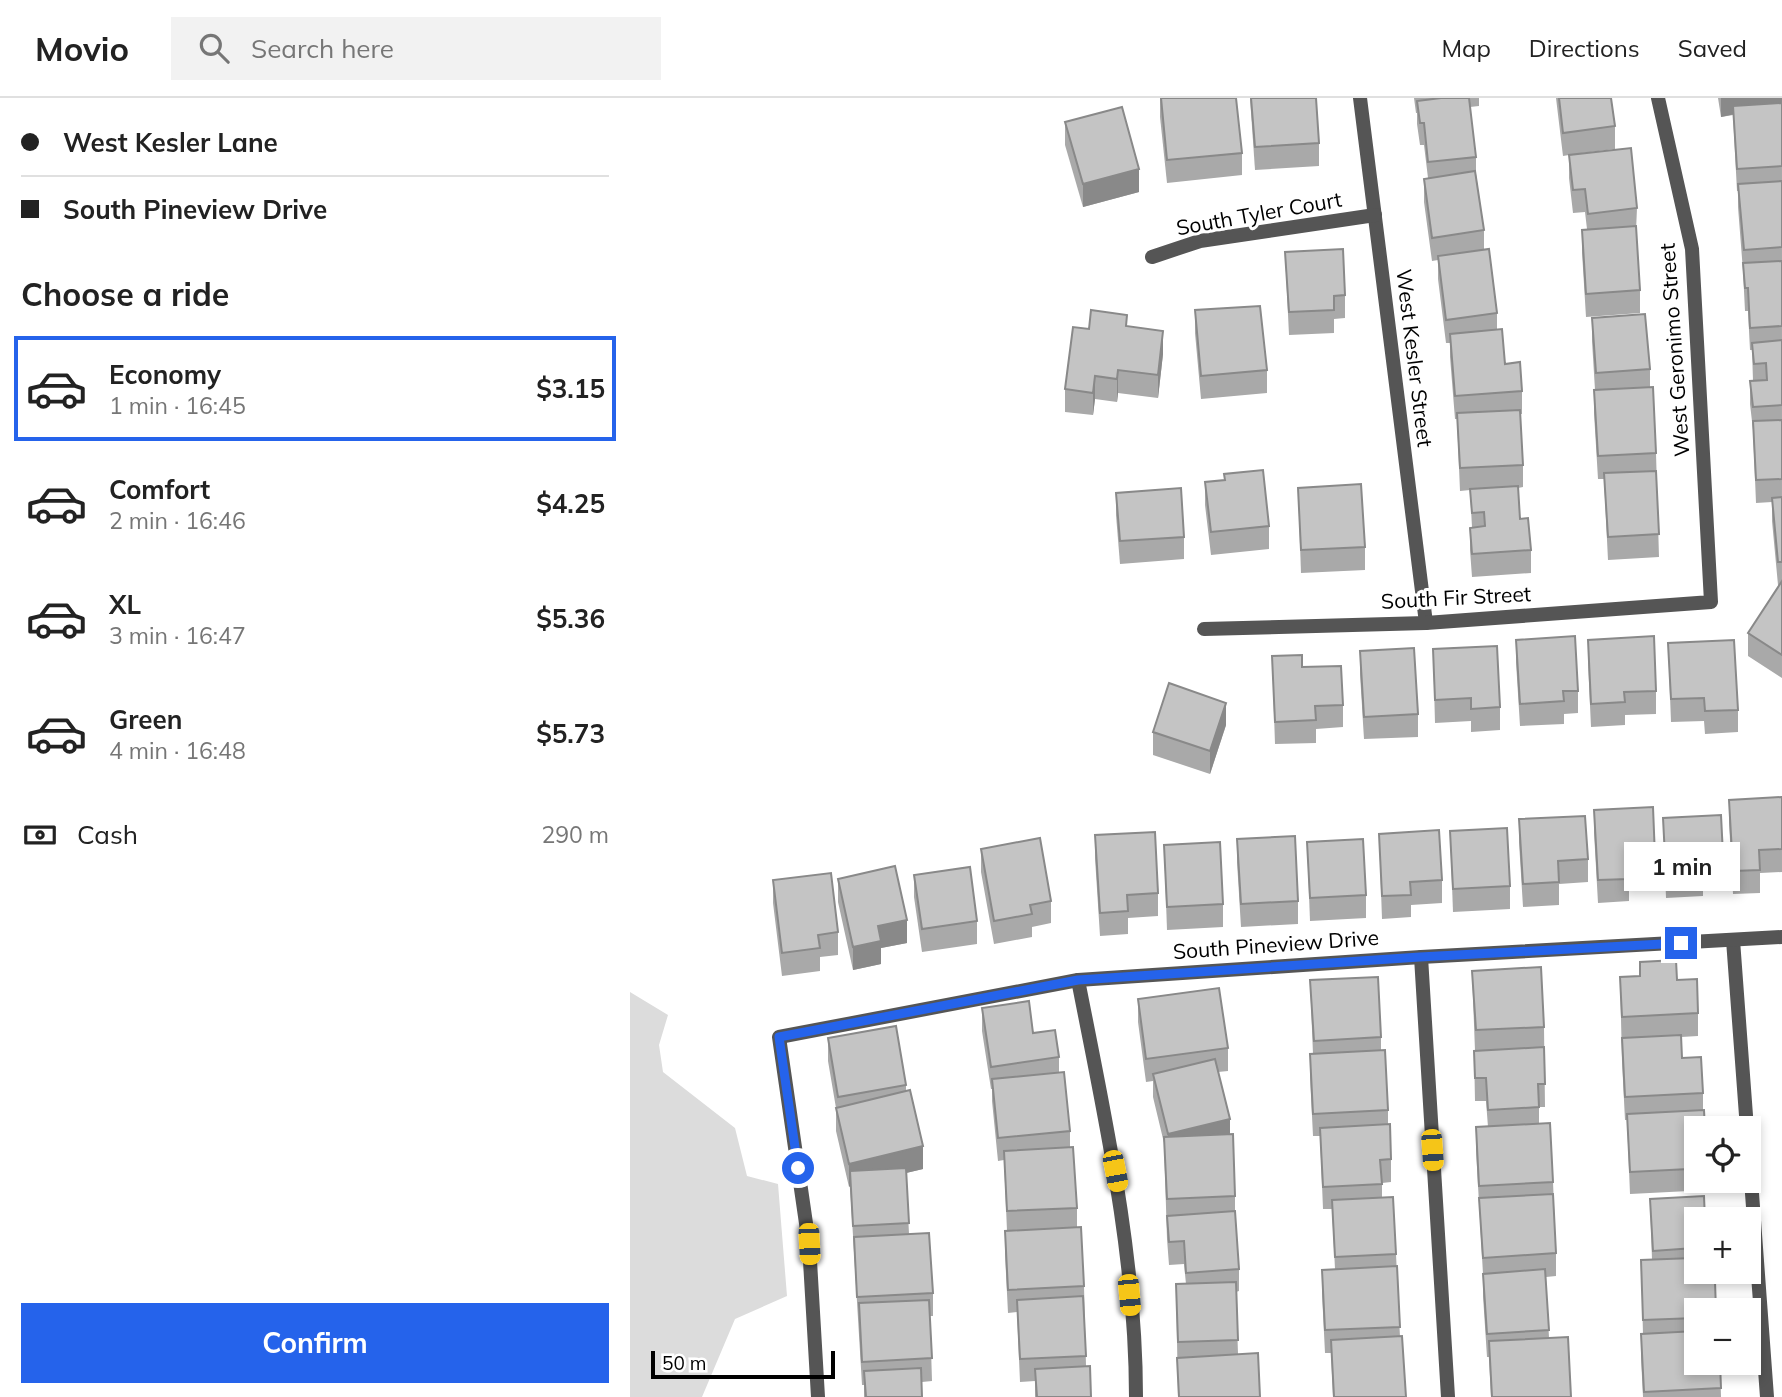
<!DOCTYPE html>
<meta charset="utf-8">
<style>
:root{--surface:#fff;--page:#f2f2f2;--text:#222;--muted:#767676;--line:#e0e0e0;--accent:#2563eb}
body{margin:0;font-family:Mulish,sans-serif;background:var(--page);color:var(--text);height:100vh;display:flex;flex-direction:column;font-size:26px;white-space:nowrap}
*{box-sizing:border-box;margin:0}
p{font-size:23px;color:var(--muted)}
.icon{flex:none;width:38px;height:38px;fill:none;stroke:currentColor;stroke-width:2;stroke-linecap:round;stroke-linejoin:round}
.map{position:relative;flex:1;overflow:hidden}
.panel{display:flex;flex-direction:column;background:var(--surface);width:630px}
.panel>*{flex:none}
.guide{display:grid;align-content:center;height:154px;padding:0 21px;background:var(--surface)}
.controls{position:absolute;left:1054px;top:1018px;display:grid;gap:14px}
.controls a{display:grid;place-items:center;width:77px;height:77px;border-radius:0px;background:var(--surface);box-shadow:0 4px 10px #0003;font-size:35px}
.scale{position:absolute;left:21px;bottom:18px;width:184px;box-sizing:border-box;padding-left:7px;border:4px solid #000;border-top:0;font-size:19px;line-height:24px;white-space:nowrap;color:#000;-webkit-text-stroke:5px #fff;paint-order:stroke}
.end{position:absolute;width:32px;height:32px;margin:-16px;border:9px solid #2563eb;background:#fff;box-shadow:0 0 0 4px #fff}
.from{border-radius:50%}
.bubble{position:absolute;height:49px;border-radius:0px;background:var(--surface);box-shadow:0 4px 10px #0003;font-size:23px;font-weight:700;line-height:49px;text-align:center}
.car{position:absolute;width:21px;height:42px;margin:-21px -10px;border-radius:9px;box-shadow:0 0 5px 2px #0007;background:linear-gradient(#f5c518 24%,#345 0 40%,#f5c518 0 76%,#345 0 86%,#f5c518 0)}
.guide b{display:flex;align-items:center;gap:24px;height:66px;font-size:26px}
.guide b+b{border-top:2px solid var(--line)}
.guide i{width:18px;height:18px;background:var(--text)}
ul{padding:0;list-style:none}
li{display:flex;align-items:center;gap:21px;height:105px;margin:0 14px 10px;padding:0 7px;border:4px solid transparent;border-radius:0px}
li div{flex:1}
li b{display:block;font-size:26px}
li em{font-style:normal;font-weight:700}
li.on{border-color:var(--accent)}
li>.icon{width:63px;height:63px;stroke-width:1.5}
h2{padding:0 21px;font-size:32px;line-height:84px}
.pay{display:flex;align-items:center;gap:18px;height:77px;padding:0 21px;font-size:26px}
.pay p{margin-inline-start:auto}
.primary-button{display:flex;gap:14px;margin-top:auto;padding:14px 21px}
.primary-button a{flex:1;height:80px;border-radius:0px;background:var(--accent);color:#fff;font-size:28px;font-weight:700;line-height:80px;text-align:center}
header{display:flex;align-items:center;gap:42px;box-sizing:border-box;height:98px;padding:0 35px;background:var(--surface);border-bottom:2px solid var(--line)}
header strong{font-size:33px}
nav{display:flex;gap:38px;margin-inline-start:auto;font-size:24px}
.search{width:490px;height:63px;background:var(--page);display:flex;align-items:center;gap:18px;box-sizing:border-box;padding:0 24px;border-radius:0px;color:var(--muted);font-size:26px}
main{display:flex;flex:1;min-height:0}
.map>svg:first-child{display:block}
.green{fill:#dcdcdc}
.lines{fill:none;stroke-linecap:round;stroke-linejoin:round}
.street{stroke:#555;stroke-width:14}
.wall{fill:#a9a9a9}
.shaded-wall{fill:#898989}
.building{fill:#c4c4c4;stroke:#898989;stroke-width:2}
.route{stroke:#2563eb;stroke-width:9}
.labels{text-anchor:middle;stroke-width:6;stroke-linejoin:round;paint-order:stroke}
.street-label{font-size:21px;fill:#000;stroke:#fff}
</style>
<header>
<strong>Movio</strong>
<div class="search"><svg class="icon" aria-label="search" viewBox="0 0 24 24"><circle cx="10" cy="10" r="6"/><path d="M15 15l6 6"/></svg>Search here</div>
<nav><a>Map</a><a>Directions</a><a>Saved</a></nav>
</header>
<main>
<section class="panel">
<div class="guide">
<b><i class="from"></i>West Kesler Lane</b>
<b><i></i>South Pineview Drive</b>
</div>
<h2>Choose a ride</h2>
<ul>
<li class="on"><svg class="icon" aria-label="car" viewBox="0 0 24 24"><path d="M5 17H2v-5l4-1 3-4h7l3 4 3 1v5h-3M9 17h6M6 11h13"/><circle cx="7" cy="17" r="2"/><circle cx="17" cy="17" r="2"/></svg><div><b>Economy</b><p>1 min · 16:45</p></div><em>$3.15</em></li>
<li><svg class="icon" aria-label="car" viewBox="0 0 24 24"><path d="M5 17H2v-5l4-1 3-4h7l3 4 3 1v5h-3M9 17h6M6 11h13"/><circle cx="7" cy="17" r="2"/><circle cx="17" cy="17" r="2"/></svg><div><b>Comfort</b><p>2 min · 16:46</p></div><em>$4.25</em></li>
<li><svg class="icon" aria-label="car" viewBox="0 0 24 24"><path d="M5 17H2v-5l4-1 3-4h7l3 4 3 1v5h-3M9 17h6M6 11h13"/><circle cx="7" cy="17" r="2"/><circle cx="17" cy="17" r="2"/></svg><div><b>XL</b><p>3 min · 16:47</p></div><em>$5.36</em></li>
<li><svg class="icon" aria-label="car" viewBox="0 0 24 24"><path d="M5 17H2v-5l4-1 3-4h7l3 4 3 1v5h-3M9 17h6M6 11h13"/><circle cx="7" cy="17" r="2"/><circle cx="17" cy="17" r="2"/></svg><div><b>Green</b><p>4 min · 16:48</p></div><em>$5.73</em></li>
</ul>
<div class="pay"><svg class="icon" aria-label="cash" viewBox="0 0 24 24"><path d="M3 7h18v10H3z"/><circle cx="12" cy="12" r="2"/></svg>Cash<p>290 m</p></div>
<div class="primary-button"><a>Confirm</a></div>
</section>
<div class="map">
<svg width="1152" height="1299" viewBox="0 0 1152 1299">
<rect width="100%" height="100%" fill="#fff"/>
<!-- green -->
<path class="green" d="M0,894L38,917L29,947L33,974L105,1030L117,1078L148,1086L157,1198L105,1221L72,1299H0Z"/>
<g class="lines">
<!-- street -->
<g class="street">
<path d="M730,0L796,525"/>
<path d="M522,159L570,143L745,117"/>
<path d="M574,531L796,525L1081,504L1062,151L1028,0"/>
<path d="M1103,842L1117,1031"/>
<path d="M791,859L818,1299"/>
<path d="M448,882C475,1020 506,1158 506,1299"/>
<path d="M1118,1041L1137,1299"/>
<path d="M188,1299L179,1146L149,939L448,882L791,859L1152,839"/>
</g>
</g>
<!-- wall -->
<g class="wall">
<path d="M530,0L612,55V77L537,85L530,19Z"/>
<path d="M620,0H686L689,45V68L625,72Z"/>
<path d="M784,0H849V8L840,9L846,59V76L854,132V152L867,215V232L875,266L892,293V316H890L893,367V389L888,390L890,421L901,452V475L842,479L840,452V430L842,429L840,392L830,393L827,321H825L820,259V245H816L808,181V162L802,163L794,104V81L798,80L794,47H790L787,26V15H786Z"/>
<path d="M926,0H981L985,28V51L952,55L1007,110L1006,133L1010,192V215L956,219L952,154V132L957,131L955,114L943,115L939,80V57L933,58Z"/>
<path d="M1088,0H1152V580L1118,558V535L1150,487H1148L1142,423V404L1126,405L1123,332L1120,306V283H1123L1122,252H1120L1118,213H1115L1113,173L1108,109V93H1107L1103,17L1091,19Z"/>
<path d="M435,24L509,94L453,109L435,47Z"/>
<path d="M655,154L715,197V220L704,221V235L659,237Z"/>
<path d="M565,212L637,272V295L571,301L565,235Z"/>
<path d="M962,220L1020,271V289L1026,355L1029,459L978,462L974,381H968L964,315V292H965L962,243Z"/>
<path d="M497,228L533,256L528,300L488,295L487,304L465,301L463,317L435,314V291L459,231Z"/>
<path d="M594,376L639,428V451L581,457L575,407V384L594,382Z"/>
<path d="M668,390L735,449V472L671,475Z"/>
<path d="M486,395L554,439V461L490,466L486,417Z"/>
<path d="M886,542L948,593V615L934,616V626L890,628L886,564Z"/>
<path d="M958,542L1026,593V616L995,617V627L961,629L958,564Z"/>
<path d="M1038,545L1108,612V634L1075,636L1074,623L1041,624Z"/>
<path d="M803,551L870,609V632L841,634V623L805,625Z"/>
<path d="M730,553L788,616V639L734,641L730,576Z"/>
<path d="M642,558L672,569L713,607V629L686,631V645L645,646Z"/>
<path d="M596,627L580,676L523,657V634Z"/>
<path d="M1152,699V774L1130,775V795L1103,796L1099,724V702Z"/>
<path d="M964,712L1025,759V782L999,783V803L968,805L964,734Z"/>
<path d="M1033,720L1093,757V780L1073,781V798L1036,800Z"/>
<path d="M889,721L958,761V784L929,786V807L893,809L889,744Z"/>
<path d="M820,733L880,788V811L823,814Z"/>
<path d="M749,736L812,782V805L781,807V819L752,821Z"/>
<path d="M465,737L528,795V818L498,820V836L470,838L465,760Z"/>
<path d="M607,741L668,803V826L611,829L607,764Z"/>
<path d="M677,744L736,797V820L680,823Z"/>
<path d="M534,747L593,806V829L537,832Z"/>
<path d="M351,751L421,803V825L402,829V839L364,846L351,774Z"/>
<path d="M284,777L347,823V846L292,854L284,799Z"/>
<path d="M208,781L277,845L251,850V866L223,872L208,804Z"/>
<path d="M143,782L208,834V857L190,859V873L152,878L143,805Z"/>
<path d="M1010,864L1047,882L1068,915V938L1051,939L1052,960L1073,995V1012L1066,1031V1065L1059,1066V1093L1000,1096L997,1022H995L992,963L990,879L1010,878Z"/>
<path d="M842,873L914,929L915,1009H909V1026L923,1084L926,1155V1178L916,1179L919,1240L941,1299H861L859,1259H857L853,1198V1176L846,1052V1029H858L856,1003H845L844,953H845Z"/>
<path d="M680,882L751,939V952L758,1012V1027L761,1061V1084L752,1085V1100L766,1156L770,1239L776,1299H703L701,1255H695L692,1195V1172L705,1171L702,1111H693L690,1038H683L680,978V956H683Z"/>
<path d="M508,901L598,950V973L588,974L600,1036L605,1098V1119L609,1171V1193L606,1194L608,1256L630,1299H548L546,1186H556L554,1166L539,1167L537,1141L534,1045L523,999V983L516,984L508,924Z"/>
<path d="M352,910L403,935L429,959V974L440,1033V1049L447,1110V1129L454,1188L456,1268L461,1299H405V1283L390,1284L387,1214L378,1215L375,1156V1133H377L374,1062L368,1063L362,1003V991H361L352,933Z"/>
<path d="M198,940L276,987V993L293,1071L276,1075L279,1136L303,1195V1218H300L302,1283L292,1284V1299H234V1287H232L220,1088L219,1089L206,1033V1010L198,963Z"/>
<path d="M1020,1101L1066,1122V1147H1064L1066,1265H1090L1091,1299H1013L1011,1259V1236H1013L1011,1162H1022Z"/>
</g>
<!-- shaded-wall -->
<g class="shaded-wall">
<path d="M1091,0H1152V6L1091,19Z"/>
<path d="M509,71V94L453,109V86Z"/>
<path d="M533,233V256L528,300V277Z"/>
<path d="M488,272V295L487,304V281Z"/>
<path d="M465,278V301L463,317V295Z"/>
<path d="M596,605V627L580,676V653Z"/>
<path d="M277,822V845L251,850V866L223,872V849L248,828Z"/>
<path d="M600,1021V1044L538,1058V1036Z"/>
<path d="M293,1048V1071L221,1088L220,1073V1088L219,1089V1066Z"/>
</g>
<!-- building -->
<g class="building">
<path d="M531,0H606L612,55L537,62Z"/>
<path d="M621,0H686L689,45L625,49Z"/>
<path d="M811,0H839L846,59L798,64L794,25H790L787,3Z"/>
<path d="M929,0H981L985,28L933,35Z"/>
<path d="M1152,5V68L1107,71L1103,8Z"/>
<path d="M492,9L509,71L453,86L435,24Z"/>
<path d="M1001,50L1007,110L958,116L955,91L943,92L939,57Z"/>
<path d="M845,73L854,132L802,140L794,81Z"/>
<path d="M1152,83V149L1114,152L1108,86Z"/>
<path d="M1006,128L1010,192L956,196L952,132Z"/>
<path d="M713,151L715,197L704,198V212L659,214L655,154Z"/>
<path d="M859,151L867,215L816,222L808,158Z"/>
<path d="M1152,163V228L1120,230L1118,190H1115L1113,165Z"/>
<path d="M630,208L637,272L571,278L565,212Z"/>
<path d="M461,212L497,217L496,228L533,233L528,277L488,272L487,281L465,278L463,295L435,291L443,229L459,231Z"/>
<path d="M1015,216L1020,271L966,275L962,220Z"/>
<path d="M872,231L875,266L890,264L892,293L825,298L820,236Z"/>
<path d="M1152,242V307L1123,309L1120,283L1137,282L1136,265L1124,266L1122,245Z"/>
<path d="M1023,289L1026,355L968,358L964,292Z"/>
<path d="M890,312L893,367L830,370L827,315Z"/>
<path d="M1152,322V381L1126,382L1123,323Z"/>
<path d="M633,372L639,428L581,434L575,384L595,382L594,376Z"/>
<path d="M1026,373L1029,436L978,439L974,375Z"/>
<path d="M731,386L735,449L671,452L668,390Z"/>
<path d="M888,388L890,421L898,420L901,452L842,456L840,430L855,428L854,414L842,415L840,391Z"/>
<path d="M551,390L554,439L490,443L486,395Z"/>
<path d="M1152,399V464H1148L1142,400Z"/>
<path d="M1152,483V557L1118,535Z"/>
<path d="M945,538L948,593H933L934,603L890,606L886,542Z"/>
<path d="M1024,538L1026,593L994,594L995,604L961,606L958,542Z"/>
<path d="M1104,542L1108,612L1075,613L1074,600L1041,601L1038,545Z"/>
<path d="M867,548L870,609L841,611V600L805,602L803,551Z"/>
<path d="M784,550L788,616L734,619L730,553Z"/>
<path d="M672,557V569L711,568L713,607L685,608L686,622L645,624L642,558Z"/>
<path d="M539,585L596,605L580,653L523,634Z"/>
<path d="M1152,699V751L1129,752L1130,772L1103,773L1099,702Z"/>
<path d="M1023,709L1025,759L998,760L999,781L968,782L964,712Z"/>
<path d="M1091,717L1093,757L1072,758L1073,776L1036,778L1033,720Z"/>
<path d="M955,718L958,761L928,763L929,784L893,786L889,721Z"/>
<path d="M877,730L880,788L823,791L820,733Z"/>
<path d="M809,732L812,782L780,784L781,797L752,798L749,736Z"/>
<path d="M525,734L528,795L497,797L498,813L470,815L465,737Z"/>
<path d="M665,738L668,803L611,806L607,741Z"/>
<path d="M410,740L421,803L400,807L402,816L364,823L351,751Z"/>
<path d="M733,741L736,797L680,800L677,744Z"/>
<path d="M590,744L593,806L537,809L534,747Z"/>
<path d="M265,768L277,822L248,828L251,843L223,849L208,781Z"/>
<path d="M340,769L347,823L292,831L284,777Z"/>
<path d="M201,775L208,834L188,837L190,850L152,855L143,782Z"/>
<path d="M1046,862L1047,882L1067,881L1068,915L992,919L990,879L1010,878V864Z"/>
<path d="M911,869L914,929L846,932L842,873Z"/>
<path d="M748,879L751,939L684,943L680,882Z"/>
<path d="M589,890L598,950L516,961L508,901Z"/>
<path d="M399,903L403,935L425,932L429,959L361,969L352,910Z"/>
<path d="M266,928L276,987L208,999L198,940Z"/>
<path d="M1051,937L1052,960L1071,959L1073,995L995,999L992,940Z"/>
<path d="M914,949L915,986H908L909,1009L858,1012L856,980H845L844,953Z"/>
<path d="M755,952L758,1012L683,1016L680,956Z"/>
<path d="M585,961L600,1021L538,1036L523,976Z"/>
<path d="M434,974L440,1033L368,1040L362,981Z"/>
<path d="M280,992L293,1048L219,1066L206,1010Z"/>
<path d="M1074,1012L1075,1031H1066V1043H1058L1059,1071L1000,1074L997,1016Z"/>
<path d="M920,1025L923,1084L849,1088L846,1029Z"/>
<path d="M760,1026L761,1061L750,1062L752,1086L693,1089L690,1030Z"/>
<path d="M603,1036L605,1098L537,1101L534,1039Z"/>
<path d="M443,1049L447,1110L377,1113L374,1053Z"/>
<path d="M276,1070L279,1125L223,1128L220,1073Z"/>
<path d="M923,1096L926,1155L853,1160L849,1100Z"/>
<path d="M1074,1098L1075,1122H1066V1132H1063L1064,1150L1023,1153L1020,1101Z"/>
<path d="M763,1099L766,1156L705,1159L702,1102Z"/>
<path d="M605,1113L609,1171L556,1175L554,1143L539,1144L537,1118Z"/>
<path d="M451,1129L454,1188L378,1192L375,1133Z"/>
<path d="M299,1135L303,1195L227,1199L224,1139Z"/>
<path d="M1063,1160L1064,1183H1085L1086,1213H1066V1220L1013,1222L1011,1162Z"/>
<path d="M767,1168L770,1229L695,1232L692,1172Z"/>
<path d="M915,1171L919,1232L857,1236L853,1176Z"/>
<path d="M606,1184L608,1242L548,1244L546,1186Z"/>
<path d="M453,1198L456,1258L390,1261L387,1202Z"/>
<path d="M299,1202L302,1260L232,1264L229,1205Z"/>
<path d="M1066,1233V1265H1090L1091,1290L1014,1294L1011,1236Z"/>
<path d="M772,1238L776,1299H704L701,1242Z"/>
<path d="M938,1239L941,1299H862L859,1243Z"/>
<path d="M628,1255L630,1299H549L547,1260Z"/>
<path d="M460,1268L461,1299H407L405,1271Z"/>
<path d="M291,1270L292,1299H236L234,1273Z"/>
</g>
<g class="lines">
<!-- route -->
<path class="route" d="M168,1070L149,939L448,882L790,859L1051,845"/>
</g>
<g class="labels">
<!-- street labels -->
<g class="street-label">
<text transform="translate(629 116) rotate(-10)" y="7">South Tyler Court</text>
<text transform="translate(1045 252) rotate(-94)" y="7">West Geronimo Street</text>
<text transform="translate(784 260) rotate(83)" y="7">West Kesler Street</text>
<text transform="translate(826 500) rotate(-3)" y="7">South Fir Street</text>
<text transform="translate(646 847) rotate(-4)" y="7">South Pineview Drive</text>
</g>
</g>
</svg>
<div class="controls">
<a><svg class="icon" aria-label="locate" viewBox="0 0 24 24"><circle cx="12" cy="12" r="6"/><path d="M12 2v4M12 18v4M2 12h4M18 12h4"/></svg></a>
<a>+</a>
<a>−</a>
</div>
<div class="scale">50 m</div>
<i class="end from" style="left:168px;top:1070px"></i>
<i class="end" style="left:1051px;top:845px"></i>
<div class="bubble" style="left:994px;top:744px;width:116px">1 min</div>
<i class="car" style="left:802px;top:1052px;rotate:176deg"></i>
<i class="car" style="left:485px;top:1073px;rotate:169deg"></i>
<i class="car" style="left:179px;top:1146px;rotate:177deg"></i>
<i class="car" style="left:499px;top:1197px;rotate:175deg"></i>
</div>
</main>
